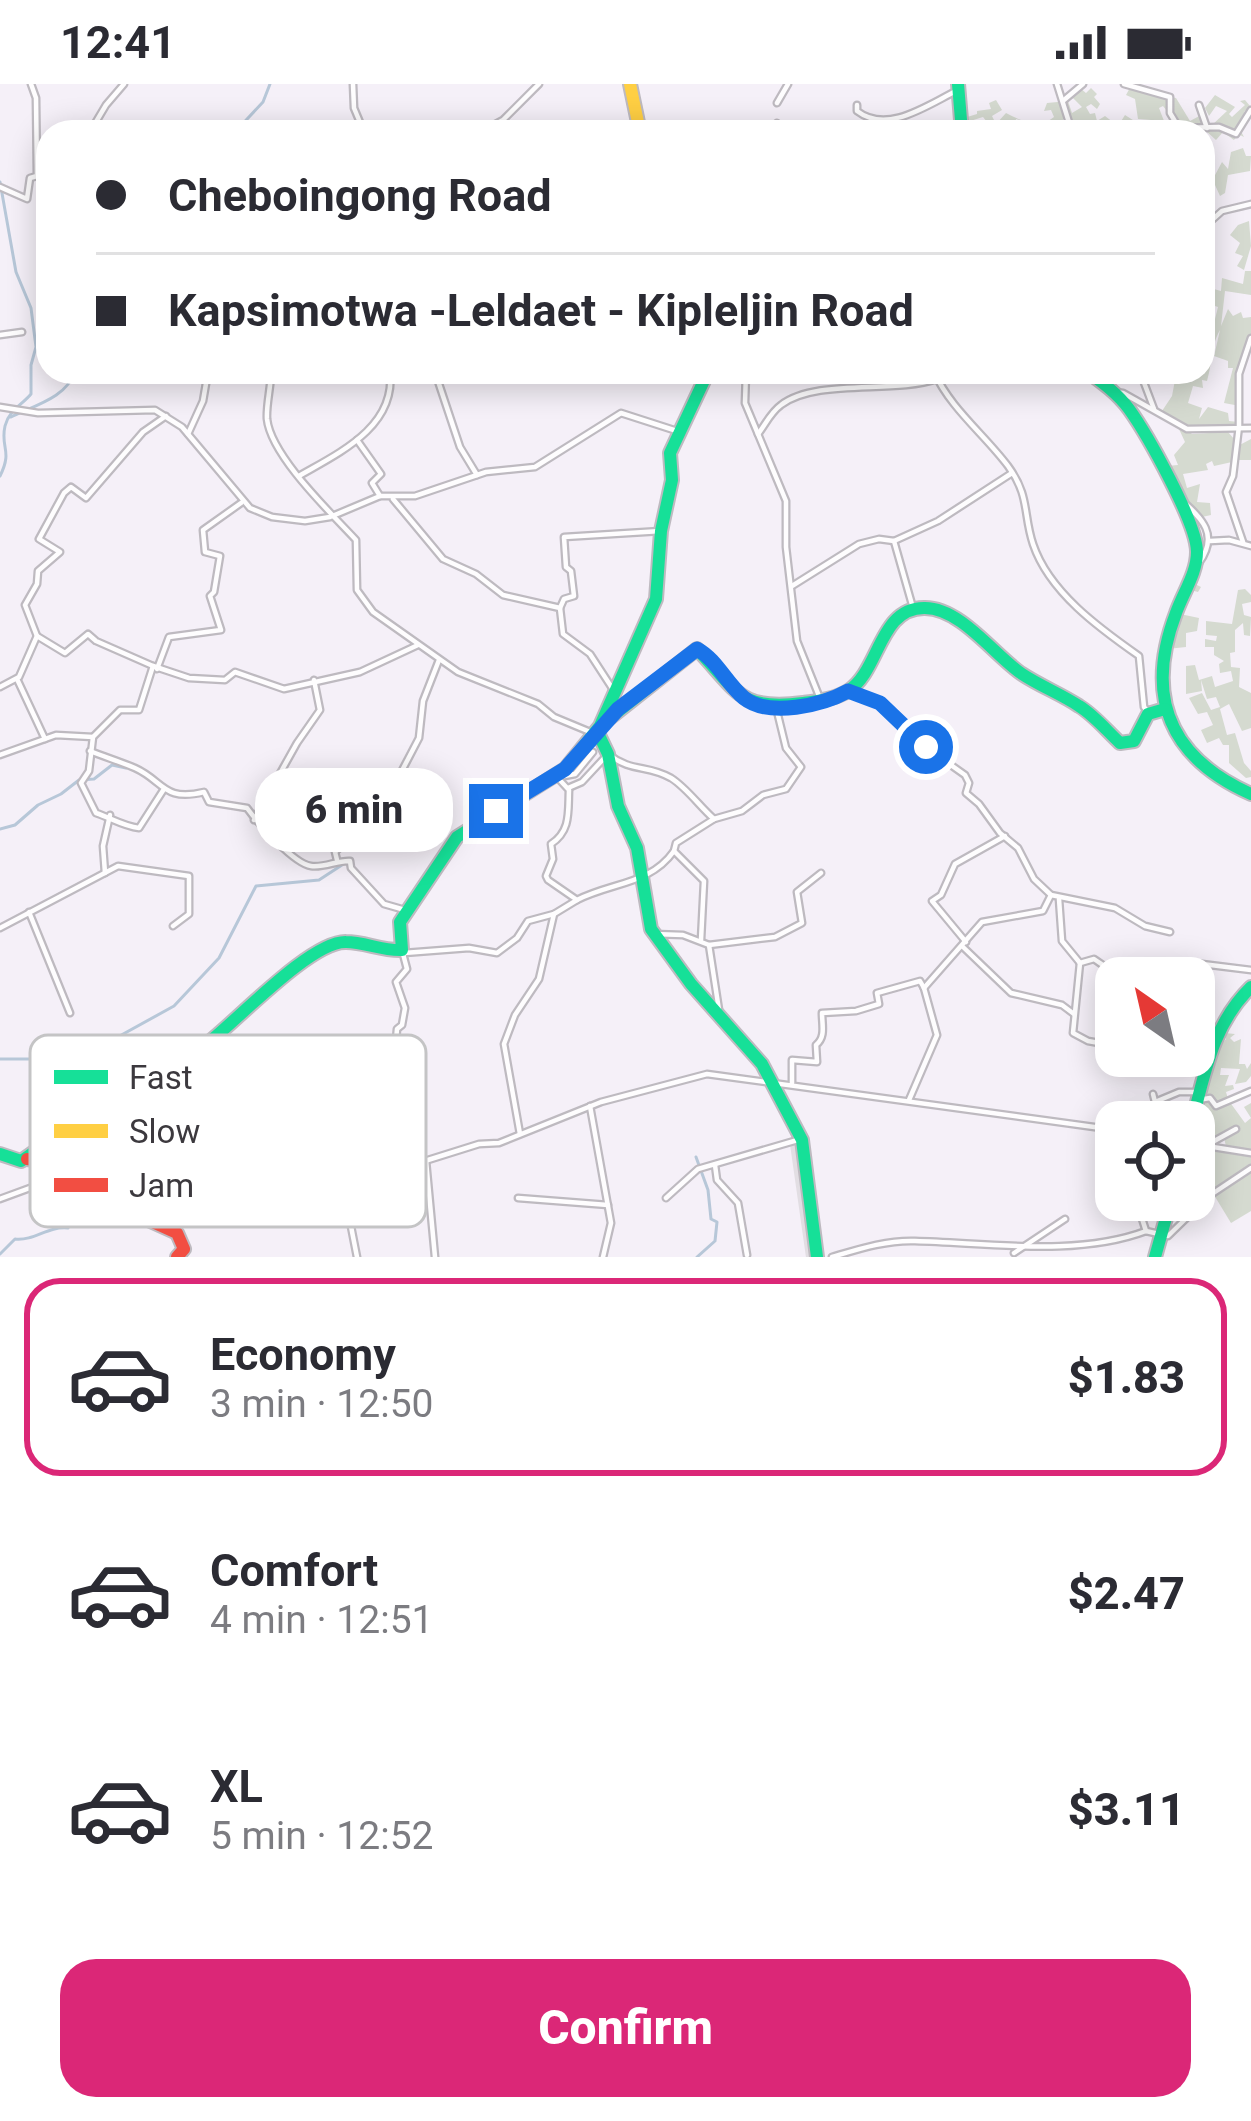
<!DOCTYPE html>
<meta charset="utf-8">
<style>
:root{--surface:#fff;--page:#f7f7f7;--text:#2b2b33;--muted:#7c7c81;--line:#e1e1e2;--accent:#db2777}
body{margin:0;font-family:Roboto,sans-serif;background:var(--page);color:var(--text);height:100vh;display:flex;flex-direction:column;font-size:45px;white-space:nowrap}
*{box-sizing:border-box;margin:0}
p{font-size:39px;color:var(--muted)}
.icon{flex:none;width:66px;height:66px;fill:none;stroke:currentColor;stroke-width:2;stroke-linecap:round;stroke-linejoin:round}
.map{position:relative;height:1173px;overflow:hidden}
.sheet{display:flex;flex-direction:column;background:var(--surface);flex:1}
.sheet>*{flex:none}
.top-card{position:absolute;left:36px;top:36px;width:1179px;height:264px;border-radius:36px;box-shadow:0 6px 30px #0003;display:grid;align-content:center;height:264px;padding:0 60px;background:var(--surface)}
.needle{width:78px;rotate:326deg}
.controls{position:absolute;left:1095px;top:873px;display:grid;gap:24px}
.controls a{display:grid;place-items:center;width:120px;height:120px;border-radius:24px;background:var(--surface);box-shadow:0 6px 30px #0003;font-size:60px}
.end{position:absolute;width:54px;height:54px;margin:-27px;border:15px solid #1a73e8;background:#fff;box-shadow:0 0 0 6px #fff}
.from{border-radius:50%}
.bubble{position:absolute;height:84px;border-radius:36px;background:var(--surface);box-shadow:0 6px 30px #0003;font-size:39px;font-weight:800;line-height:84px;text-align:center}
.top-card b{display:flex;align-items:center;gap:42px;height:114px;font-size:45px}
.top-card b+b{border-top:3px solid var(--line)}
.top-card i{width:30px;height:30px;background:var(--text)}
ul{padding:21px 0 0;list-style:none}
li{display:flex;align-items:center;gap:36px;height:198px;margin:0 24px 18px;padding:0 36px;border:6px solid transparent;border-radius:36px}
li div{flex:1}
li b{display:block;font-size:45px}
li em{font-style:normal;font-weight:800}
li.on{border-color:var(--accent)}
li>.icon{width:108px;height:108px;stroke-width:1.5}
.button{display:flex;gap:24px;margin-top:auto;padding:24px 60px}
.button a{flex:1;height:138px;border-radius:36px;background:var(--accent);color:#fff;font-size:48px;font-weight:800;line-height:138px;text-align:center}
.status{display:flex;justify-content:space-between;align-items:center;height:84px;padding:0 60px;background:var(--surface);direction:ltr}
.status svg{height:33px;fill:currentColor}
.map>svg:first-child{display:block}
.green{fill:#d5dad0}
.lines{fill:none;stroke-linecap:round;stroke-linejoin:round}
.stream{stroke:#b7c7d8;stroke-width:3}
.runway{stroke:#e2dee3;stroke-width:12}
.street-casing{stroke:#bebac0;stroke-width:9}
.fast-casing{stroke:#bebac0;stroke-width:16}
.slow-casing{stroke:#bebac0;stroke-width:16}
.jam-casing{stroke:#bebac0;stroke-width:16}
.street{stroke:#fefdfe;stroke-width:4.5}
.fast{stroke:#16e098;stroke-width:12}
.slow{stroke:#ffcf43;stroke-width:12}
.jam{stroke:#f24e42;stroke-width:12}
.route{stroke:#1a73e8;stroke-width:15}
.key{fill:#fff;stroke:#c4c4c5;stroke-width:3}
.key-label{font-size:33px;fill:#3c393e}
</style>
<div class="status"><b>12:41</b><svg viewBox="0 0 49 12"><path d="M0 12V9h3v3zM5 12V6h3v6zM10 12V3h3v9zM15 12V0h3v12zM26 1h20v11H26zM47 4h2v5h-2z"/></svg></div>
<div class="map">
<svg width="1251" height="1173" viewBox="0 0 1251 1173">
<rect width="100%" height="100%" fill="#f5f0f8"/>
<!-- green -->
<g class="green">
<path d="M1132,0H1139L1136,6L1176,14L1190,37L1203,30L1211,42L1227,27L1216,22L1209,32L1205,24L1215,11L1235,23L1229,30L1232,33L1245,21L1240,17L1245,16L1250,22L1244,28L1247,32L1238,42L1244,53L1238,50L1234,56L1223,48L1216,56L1205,46L1181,45L1163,22L1159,24L1164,37L1138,35L1135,15L1126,11Z"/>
<path d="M1080,4L1086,9L1091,4L1097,10L1094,13L1100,20L1097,25L1091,20L1086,23L1090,30L1095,29L1097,37L1105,32L1118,42L1125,31L1136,38L1133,48L1117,44L1113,48L1082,43L1072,48L1068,34L1063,35L1064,41L1059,44L1056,40L1044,48H1027V38L1016,35L1015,41L1020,43L1016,48L995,44L988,48L991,43L983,33L967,38L966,48L964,34L977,30V27L991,25L989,19L996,16L1002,26L992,32L996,40L1006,29C1020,36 1038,46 1054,33L1051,26L1044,27L1047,19L1068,17L1072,29L1082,23L1071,12Z"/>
<path d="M1243,64L1246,72H1251L1250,87L1228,91L1225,109L1220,112L1215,101L1203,94L1208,90L1214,93L1222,78L1228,85L1231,68Z"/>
<path d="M1249,137L1251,162L1244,186L1237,182L1243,172L1235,169L1240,159L1230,151L1238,141Z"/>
<path d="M1245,187H1251V211L1225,207L1221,242L1228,225L1233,232L1241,228L1243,234L1251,233V252L1237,290L1240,322L1224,319L1233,284H1228V277L1214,272L1220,246C1210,264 1213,277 1207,297L1202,296L1203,304L1193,302L1188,319L1202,324L1199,335L1208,323L1228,329L1229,337L1239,338L1238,344L1187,343L1162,327L1172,312L1175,296L1192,298L1196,292L1193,288H1203V262L1208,263L1203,260V243H1213L1218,223L1203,218V202L1221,207L1222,194L1243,200Z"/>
<path d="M1184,343L1192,350L1228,348L1234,355V364L1251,355V376H1236V366L1232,378L1214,382L1212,377L1206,380L1208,386L1183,390L1187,404L1200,400L1197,418L1210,419L1211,431L1202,433L1181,414L1166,382L1178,381L1174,371L1185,358L1179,345Z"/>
<path d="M1203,478L1193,499L1201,503L1198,508L1190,506L1180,530L1199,534L1197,547L1186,549V563L1167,565L1177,532Z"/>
<path d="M1245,505L1251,511V518L1242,520L1244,531L1251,533L1250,552L1244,551L1243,539L1235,546V568L1230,569L1231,583L1240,584L1239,603L1251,609V644L1242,647L1229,620L1220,625L1227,651L1235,649L1244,679L1251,687V693L1246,694L1229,679V661H1223L1219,654L1207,659L1201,646L1213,641L1207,628L1198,630L1189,614L1202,609L1211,626L1220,623L1216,613L1207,615L1201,596L1202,607L1186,610V582L1195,581L1199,596L1212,592L1215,603L1233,597L1231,587L1220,589L1219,580L1224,577L1214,571V563H1205V555L1216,557L1217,552L1206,551V537L1232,540L1238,506Z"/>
<path d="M1225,949L1235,950L1230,954L1234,958L1241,955L1239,980H1245L1247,985L1251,979V992L1246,998L1235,1000L1240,985L1221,984L1220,991H1229L1225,1002L1233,1001L1234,1005L1226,1008L1228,1015L1213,1020L1215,1023L1229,1017L1245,1039L1251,1034L1244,1023L1251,1019V1081L1192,1121L1189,1120L1183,1130L1174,1129L1177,1116H1194L1196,1059L1226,1063L1224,1053L1194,1057L1215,969L1226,955Z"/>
<path d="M1251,1087V1127L1231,1139L1214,1111Z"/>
</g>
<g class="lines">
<!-- stream -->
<g class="stream">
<path d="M235,48L263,18L270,0"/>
<path d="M557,48L561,40"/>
<path d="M0,98L16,188L31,224L36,263L31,281V310C22,321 9,326 5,342C0,364 13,366 0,392"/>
<path d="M91,288L101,294L119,288"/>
<path d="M11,333C33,322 68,313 74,288"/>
<path d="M0,745L15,741L38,721L61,710L79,696L94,695L112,681L126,684"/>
<path d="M0,975H33L46,969L61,972L96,965L174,922L219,874L256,802L319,796L345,779"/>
<path d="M696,1073L708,1106L711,1135L717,1138L715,1157L697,1173"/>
<path d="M0,1170L15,1155C35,1157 47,1142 68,1144"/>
</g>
<!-- runway -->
<path class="runway" d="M796,1060L812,1173"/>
<!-- street casing -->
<g class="street-casing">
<g id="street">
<path d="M353,0L354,24L364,48"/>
<path d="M1057,0L1072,48"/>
<path d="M1124,0L1170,13V29L1179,44L1219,43L1236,50L1251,26"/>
<path d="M1064,16L1083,0"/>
<path d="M777,19L788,0"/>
<path d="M857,21V27C887,50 926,22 956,7"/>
<path d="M1199,21L1207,44"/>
<path d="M90,48L106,21L124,0"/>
<path d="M481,48L503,36L539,0"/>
<path d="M773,48L777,39"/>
<path d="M0,103L27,115L30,94L37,92L36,14L31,0"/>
<path d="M1203,144L1222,127L1251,120"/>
<path d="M0,251L22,248"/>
<path d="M271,288C271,303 266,321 267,335C271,372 331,429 356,456L357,506L373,528L458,588L538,620L554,633L595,650"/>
<path d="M435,288L460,363L477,391"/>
<path d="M746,288L745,319L786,417V463L797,557L821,617"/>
<path d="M934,288C951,325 984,350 1008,382C1030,412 1023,430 1033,460C1049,508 1099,544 1139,572L1144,623L1149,629"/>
<path d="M1140,288L1154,325"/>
<path d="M1114,308L1123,309L1187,345L1251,344"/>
<path d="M0,323L38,329L155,326L182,343L250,424L272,433L305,437L330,433L380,412H415L486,388L535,383L621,329L680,348"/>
<path d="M188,350L203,317L208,288"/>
<path d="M758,350C765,341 771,328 781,321C816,294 894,310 937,295"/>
<path d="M357,356L381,390L372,399L380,412"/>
<path d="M299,392C339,369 396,343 390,288"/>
<path d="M393,415L443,475L476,490L503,511L560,524L563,550L590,570L614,607"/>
<path d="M1180,415C1203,435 1219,451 1199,479"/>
<path d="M894,457L913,524"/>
<path d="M1210,457L1229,456L1251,462"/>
<path d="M1243,458L1226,408L1233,392L1239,342V290L1251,254"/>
<path d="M792,502L859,460L879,455L894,457L938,437L1012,389"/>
<path d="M560,524L564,515L574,512L571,487L566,483L564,453L661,447"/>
<path d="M37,552L25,521L37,500L38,487L60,468L39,455L64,409L71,403L86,414L143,348L166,332"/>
<path d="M157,585L169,553L221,546L210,512L214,508L220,472L205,468L203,446L241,419"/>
<path d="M17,595L45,655"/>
<path d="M0,603L19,593L37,552L65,569L88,550L96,557L153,582"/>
<path d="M850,607L881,619L917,657L965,691L969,699L966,709L979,720L1000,749L1018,764L1034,795L1051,811L1115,824L1145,842L1170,848"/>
<path d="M90,667C105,673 121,678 135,684C164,697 163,718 204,708L209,718L247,724C258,739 294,780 311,782C324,784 338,776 350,777L351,784L384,820L405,826"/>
<path d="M0,671L56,651L93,653"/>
<path d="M557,693L569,706C568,728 571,747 551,760L553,775L546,792L548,796L577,816C612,798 650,801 674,767L704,797L701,856"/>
<path d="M559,693L575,690L593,668"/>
<path d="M568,704L582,698L608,670C632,689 647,680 671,694C687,704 700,723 714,735"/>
<path d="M164,705L139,744C123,742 111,734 96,729L81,699L89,687L93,653L120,626H139L153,582L189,594L225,596L235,588L284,605L360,588L418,561"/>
<path d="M254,736L297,659L320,626L314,596"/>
<path d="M674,767L676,759L714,735L742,727L763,711L786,705L801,683L786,664L776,623"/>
<path d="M337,776L335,768L383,723L419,654L423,617L439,576"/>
<path d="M105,789L103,762L110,731"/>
<path d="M1059,815L1062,857L1080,879"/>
<path d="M29,828L70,929"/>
<path d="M0,844L118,782L189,792V830L173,842"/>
<path d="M654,850L683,851L709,861L775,853L802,839L797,808L821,789"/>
<path d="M966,858L932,817L941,811L955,780L1005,752"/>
<path d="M709,861L719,926"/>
<path d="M962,862L1011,909L1062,921L1074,930"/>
<path d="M404,869L469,864L497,869L517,854L528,837L554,830"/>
<path d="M1080,879L1094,875C1126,897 1114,891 1146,886C1159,884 1173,891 1186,890L1194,879L1251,886"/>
<path d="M1080,879L1073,949L1088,957L1116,962"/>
<path d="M924,904L982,838L1043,827L1051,811"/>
<path d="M1172,981L1201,985"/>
<path d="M792,999V976L817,978L816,961C826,953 822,941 822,929L856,927L879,920L877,909L920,897L924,904"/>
<path d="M1153,1010L1155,1018L1179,1008H1198"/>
<path d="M909,1016L937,951L924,904"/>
<path d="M1198,1016L1210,1014L1216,1022L1251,1007"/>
<path d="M590,1022L611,1139L603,1173"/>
<path d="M1172,1032L1191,1025"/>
<path d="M520,1050L504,960L515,931L539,895L554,830L577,816"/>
<path d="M1194,1060L1251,1069"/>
<path d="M1207,1061L1236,1045"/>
<path d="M426,1077L435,1173"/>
<path d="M715,1081L717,1096L738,1119L747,1171"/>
<path d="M518,1114L608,1121"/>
<path d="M666,1114L698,1085L801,1055"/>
<path d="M0,1115L49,1097L63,1079"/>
<path d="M1136,1116L1146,1147"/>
<path d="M347,1122L353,1007L393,990L397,945L402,941L405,924L396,898L407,885L402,866"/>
<path d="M1014,1169L1065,1135"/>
<path d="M357,1173L347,1122L412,1081L479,1060L499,1059L601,1018L707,990L1116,1046"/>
<path d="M832,1173C859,1165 886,1156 915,1157C989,1159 1077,1173 1146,1147L1168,1152L1209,1112L1251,1084"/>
</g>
</g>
<!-- fast casing -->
<g class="fast-casing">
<g id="fast">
<path d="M958,0L962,48"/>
<path d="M1088,288C1103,299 1118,310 1129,325C1147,350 1197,439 1197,468C1197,489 1183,509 1176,529C1144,613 1170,674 1251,710"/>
<path d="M606,637L697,565C738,608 739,627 803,619C818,617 835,615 848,607C880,587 879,523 925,524C961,524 995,572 1022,590C1040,602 1061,610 1079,622C1094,631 1107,647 1120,659L1134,657L1148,630L1165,625"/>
<path d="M597,647L608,670L618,722L637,764L651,845L691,900L762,980L802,1056L817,1173"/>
<path d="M1192,1038C1205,988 1213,940 1251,903"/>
<path d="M0,1070L21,1077C41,1064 63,1044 85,1036C121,1023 186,1038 208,999L200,978L203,963C234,940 310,857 346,858C365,858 382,867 402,866L400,838L457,753L565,685L600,642L656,515L661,447L672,396L670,369L708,288"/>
<path d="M1155,1173L1171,1116"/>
</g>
</g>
<!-- slow casing -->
<g class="slow-casing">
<path id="slow" d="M630,0L640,48"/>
</g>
<!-- jam casing -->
<g class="jam-casing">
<path id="jam" d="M27,1075L65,1080L104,1116L177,1149L184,1165L177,1173"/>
</g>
<!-- street -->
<use href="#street" class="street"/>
<!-- fast -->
<use href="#fast" class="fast"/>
<!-- slow -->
<use href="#slow" class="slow"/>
<!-- jam -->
<use href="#jam" class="jam"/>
</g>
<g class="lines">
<!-- route -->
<path class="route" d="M496,727L565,685L618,625L697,565C717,576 726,599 744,614C769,634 823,621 848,607L880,619L926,663"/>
</g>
<!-- legend -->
<rect x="30" y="951" width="396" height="192" rx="18" class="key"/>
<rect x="54" y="986" width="54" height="14" fill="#16e098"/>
<rect x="54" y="1040" width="54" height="14" fill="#ffcf43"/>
<rect x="54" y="1094" width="54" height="14" fill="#f24e42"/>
<g class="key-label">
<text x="129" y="1005">Fast</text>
<text x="129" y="1059">Slow</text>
<text x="129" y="1113">Jam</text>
</g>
</svg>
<div class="controls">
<a><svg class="needle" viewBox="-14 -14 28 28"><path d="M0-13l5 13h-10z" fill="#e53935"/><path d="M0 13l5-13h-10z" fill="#7c7c81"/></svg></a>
<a><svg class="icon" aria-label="locate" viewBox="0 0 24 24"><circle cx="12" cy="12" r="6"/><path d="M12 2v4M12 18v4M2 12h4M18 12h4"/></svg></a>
</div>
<i class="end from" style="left:926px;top:663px"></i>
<i class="end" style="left:496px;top:727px"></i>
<div class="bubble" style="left:255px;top:684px;width:198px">6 min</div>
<div class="top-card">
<b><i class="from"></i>Cheboingong Road</b>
<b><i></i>Kapsimotwa -Leldaet - Kipleljin Road</b>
</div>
</div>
<section class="sheet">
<ul>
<li class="on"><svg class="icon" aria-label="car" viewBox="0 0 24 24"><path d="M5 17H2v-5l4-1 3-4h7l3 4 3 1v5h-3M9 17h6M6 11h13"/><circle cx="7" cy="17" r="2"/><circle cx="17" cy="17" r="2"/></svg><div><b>Economy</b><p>3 min · 12:50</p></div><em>$1.83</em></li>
<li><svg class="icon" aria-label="car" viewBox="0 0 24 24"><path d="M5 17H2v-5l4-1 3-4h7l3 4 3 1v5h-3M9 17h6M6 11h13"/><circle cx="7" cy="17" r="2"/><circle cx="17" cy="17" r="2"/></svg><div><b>Comfort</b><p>4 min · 12:51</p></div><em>$2.47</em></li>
<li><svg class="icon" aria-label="car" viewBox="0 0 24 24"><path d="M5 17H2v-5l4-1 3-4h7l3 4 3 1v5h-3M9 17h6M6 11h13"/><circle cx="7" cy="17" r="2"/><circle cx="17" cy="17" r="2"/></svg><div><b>XL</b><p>5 min · 12:52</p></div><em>$3.11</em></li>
</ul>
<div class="button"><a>Confirm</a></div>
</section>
